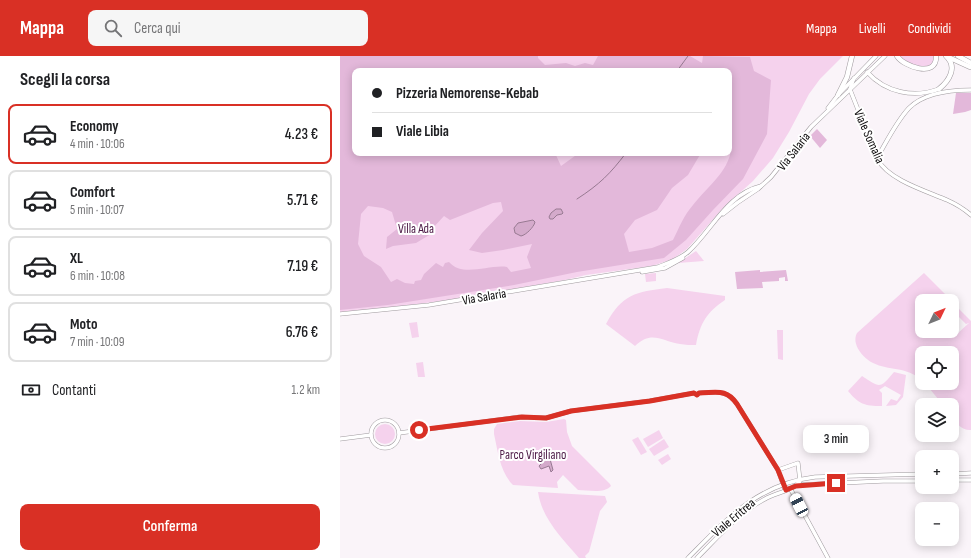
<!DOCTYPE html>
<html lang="it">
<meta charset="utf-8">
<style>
:root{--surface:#fff;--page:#f6f6f6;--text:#202124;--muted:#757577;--line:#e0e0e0;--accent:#d93025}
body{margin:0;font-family:"Sofia Sans Condensed",sans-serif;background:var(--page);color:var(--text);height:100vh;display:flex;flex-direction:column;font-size:15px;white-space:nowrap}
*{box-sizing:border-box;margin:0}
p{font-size:13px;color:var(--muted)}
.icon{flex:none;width:22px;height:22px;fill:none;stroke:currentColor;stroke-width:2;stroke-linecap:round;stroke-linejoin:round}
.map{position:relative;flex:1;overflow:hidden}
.drawer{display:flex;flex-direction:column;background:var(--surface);width:340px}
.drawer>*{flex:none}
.top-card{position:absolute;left:12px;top:12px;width:380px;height:88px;border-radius:8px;box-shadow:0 2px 10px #0003;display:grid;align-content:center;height:88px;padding:0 20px;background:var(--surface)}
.needle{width:26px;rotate:47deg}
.tools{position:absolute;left:575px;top:238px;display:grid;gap:8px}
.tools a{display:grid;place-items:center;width:44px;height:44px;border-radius:8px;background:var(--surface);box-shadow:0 2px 10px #0003;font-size:20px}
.end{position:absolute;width:18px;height:18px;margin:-9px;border:5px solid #d93025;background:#fff;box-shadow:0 0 0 2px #fff}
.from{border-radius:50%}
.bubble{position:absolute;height:28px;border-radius:8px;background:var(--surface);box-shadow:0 2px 10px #0003;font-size:13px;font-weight:600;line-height:28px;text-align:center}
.car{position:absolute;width:12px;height:24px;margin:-12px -6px;border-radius:5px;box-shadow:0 0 3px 1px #0007;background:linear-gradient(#fff 24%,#345 0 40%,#fff 0 76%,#345 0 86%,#fff 0)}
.top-card b{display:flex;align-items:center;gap:14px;height:38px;font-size:15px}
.top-card b+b{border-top:1px solid var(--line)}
.top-card i{width:10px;height:10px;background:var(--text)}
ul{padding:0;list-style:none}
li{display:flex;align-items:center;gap:12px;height:60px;margin:0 8px 6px;padding:0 12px;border:2px solid var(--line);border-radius:8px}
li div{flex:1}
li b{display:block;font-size:15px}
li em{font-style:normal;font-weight:600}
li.on{border-color:var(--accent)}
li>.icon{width:36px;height:36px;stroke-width:1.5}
h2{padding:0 20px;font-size:18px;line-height:48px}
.pay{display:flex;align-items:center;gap:10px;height:44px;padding:0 20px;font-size:15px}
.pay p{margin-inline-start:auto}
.button{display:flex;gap:8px;margin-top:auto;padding:8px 20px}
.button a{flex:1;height:46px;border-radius:8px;background:var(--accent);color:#fff;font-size:16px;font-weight:600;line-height:46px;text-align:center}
header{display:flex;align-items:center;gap:24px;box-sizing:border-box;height:56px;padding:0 20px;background:var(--accent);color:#fff}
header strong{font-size:19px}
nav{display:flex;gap:22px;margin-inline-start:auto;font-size:14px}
.search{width:280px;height:36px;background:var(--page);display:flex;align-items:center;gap:10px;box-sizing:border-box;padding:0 14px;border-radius:8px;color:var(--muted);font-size:15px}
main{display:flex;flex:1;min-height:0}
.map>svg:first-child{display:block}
.green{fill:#f5d2ed;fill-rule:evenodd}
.forest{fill:#e3b8da;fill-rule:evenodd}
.water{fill:#d4aacb;stroke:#987a92}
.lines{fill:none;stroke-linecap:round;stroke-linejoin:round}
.stream{stroke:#987a92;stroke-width:1}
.tertiary-casing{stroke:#9f9a9e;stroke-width:4.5}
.secondary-casing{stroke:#9f9a9e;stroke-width:4.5}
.trunk-casing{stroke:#9f9a9e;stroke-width:5.5}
.tertiary{stroke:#fff;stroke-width:3.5}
.secondary{stroke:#fff;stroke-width:3.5}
.trunk{stroke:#fff;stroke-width:4.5}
.route{stroke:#d93025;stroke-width:5}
.labels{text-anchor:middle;stroke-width:4;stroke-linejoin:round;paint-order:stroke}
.street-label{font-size:13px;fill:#0d0b0c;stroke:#fff}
.park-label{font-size:13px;fill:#4b1945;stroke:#fff}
</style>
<header>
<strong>Mappa</strong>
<div class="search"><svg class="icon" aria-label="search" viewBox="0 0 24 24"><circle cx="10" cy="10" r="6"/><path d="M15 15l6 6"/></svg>Cerca qui</div>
<nav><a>Mappa</a><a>Livelli</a><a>Condividi</a></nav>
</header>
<main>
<section class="drawer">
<h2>Scegli la corsa</h2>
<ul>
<li class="on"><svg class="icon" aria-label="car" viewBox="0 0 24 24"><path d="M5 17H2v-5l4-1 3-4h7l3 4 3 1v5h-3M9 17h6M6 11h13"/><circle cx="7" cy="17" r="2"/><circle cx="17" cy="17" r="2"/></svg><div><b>Economy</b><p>4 min · 10:06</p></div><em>4.23 €</em></li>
<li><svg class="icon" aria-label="car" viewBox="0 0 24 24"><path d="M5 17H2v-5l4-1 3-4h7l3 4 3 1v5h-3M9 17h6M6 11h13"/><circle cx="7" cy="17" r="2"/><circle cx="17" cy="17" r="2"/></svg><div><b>Comfort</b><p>5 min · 10:07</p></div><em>5.71 €</em></li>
<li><svg class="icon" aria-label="car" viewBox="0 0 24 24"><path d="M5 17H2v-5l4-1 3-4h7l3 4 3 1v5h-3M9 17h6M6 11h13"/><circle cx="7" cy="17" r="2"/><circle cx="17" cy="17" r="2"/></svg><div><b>XL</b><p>6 min · 10:08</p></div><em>7.19 €</em></li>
<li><svg class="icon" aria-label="car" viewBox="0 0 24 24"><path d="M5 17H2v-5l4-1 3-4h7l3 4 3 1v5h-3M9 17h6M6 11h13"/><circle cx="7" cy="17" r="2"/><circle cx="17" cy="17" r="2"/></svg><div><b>Moto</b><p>7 min · 10:09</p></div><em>6.76 €</em></li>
</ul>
<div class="pay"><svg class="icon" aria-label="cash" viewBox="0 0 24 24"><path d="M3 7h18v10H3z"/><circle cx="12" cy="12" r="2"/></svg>Contanti<p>1.2 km</p></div>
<div class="button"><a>Conferma</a></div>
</section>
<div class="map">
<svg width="631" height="502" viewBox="0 0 631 502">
<rect width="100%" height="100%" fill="#faf4f9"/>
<!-- green -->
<g class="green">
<path d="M0,0H503L480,23L469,38L449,76L433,102L413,125L384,151L347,193L333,203L312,210L246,219L225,224L116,243L48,252L0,256ZM15,15H389V97H15Z"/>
<path d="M559,0H595L592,9L583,12L564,5Z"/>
<path d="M356,195L364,205L338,207Z"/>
<path d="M316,217V225L306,226L305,218Z"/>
<path d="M584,217L608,241L604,245H582V275H612V273L617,278L629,267L626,268L615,257L619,253L631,265V374C623,375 614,367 612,359C611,356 612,352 612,349H603L585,327H612V297H582V324C565,310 549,315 533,307C523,302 511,288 517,277Z"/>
<path d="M327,232L385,240V244C367,256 360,267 356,289C351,289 345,289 340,288C321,285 312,274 295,290L266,268C282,238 296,236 327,232Z"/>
<path d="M77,266L79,281L72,282L69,267Z"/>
<path d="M437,274H443V304L438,303Z"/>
<path d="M83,306L85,321H78L76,307Z"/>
<path d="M554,316L566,319L563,341L556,349L546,350L551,343L557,345L561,339L545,330L539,334L542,337V350C524,350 519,348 508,335L522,320C540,332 540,333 554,316Z"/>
<path d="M224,363L226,364L227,376L232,390L270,428L271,430C264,438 248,434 238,434L223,419L217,426L218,432L173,429C160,416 158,396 154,378V373L157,368L180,365L206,366Z"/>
<circle cx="45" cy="378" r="10"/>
<path d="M319,374L323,382L308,391L303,383Z"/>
<path d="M298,381L307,396L301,399L292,384Z"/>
<path d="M324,383L329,391L314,400L309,393Z"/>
<path d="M328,398L331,403L322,409L318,404Z"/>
<path d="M198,436L265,440L267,446L260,455L249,496L245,500L246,502H239C222,482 202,463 198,436Z"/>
</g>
<!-- forest -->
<g class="forest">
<path d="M0,0H198V2L205,9L226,7L235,10L245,7L253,9L258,0H350L362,7L363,0L410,1L414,15L431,24L427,78L403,123L373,154L346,184L324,202L237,216L174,229L48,249L0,254ZM15,15H389V75H390C398,110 372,125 353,149C344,159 339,172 333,184L312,192L289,196L284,178L295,164L317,154L332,132L348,119L361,97H239L221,110L215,97H15ZM161,146L163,155L142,177L129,194L142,197L163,194L192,188L187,201L191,212L171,216L167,211C149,208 123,222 109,206L105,207L103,211L96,207L84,218L81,224L75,225L74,228L65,227L57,223L51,226L41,211L24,200L18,188L21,158L28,150L43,152L52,156L57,173L47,181L46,193L53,190L76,187L91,178L92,173L104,160L110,164L153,147ZM178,167L194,170L184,179H178L174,175V172Z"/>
<path d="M616,37H631V54L625,56L613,58Z"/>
<path d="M477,73L487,84L480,92L470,80Z"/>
<path d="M420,214V216L446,214L448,225H445V221L439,222V225L422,226L423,232L397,233L395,216Z"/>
</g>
<!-- water -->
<g class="water">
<path d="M216,153H221L223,157L222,158L217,159L213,163H210L209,161L211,157Z"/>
<path d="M193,164L195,166C194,171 186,179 181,180L175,177L174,172L178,167Z"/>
<path d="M206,402L210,403L213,414L211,416L209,410L201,413L199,410L203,406V403Z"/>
</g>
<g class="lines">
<!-- stream -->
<g class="stream">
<path d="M337,15L348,0"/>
<path d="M237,143C260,128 270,118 286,97"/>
</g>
<!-- tertiary casing -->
<g class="tertiary-casing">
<g id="tertiary">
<circle cx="45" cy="378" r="14"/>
<path d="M59,377L179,361L206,362L231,355L309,345L354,337L357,339L359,337C375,337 386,332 397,348L438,414L445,434"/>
<path d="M0,383L31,379"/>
<path d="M612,418L631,417"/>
<path d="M612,424H631"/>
<path d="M457,429L543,425H582"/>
<path d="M450,432L488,502"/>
<path d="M348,502C386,464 417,428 475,421L582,418"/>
<path d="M357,502C378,481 398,457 425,443C435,437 453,435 460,425L458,407L438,414"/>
</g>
</g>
<!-- secondary casing -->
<g class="secondary-casing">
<g id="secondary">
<path d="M527,16C546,37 574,42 599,33"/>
<path d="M514,22L510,33L511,36L538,104C549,124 586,135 607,144C616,148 624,153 631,159"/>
<path d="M488,52L498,39L536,0"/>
<path d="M537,102C547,85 556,66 569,52C585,36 611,34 631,34"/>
<path d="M383,158L397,147L418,133L431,121L471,71L545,0"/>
<path d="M302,216L325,212L343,202"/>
<path d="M0,258L89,249L318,211C328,207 340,203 348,196C372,174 387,138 421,130"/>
</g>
</g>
<!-- trunk casing -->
<g class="trunk-casing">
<g id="trunk">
<path d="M557,0C563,10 597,23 596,0"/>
<path d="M618,0L631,7"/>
<path d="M608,1L630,11"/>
<path d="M599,33C609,25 618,11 606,0"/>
<path d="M498,39L507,21L512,0"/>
</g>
</g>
<!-- tertiary -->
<use href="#tertiary" class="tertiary"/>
<!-- secondary -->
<use href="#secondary" class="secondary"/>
<!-- trunk -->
<use href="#trunk" class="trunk"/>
</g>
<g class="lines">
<!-- route -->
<path class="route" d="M79,374L182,361L206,362L231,355L310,345L354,337L357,339L359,337C376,337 386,332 397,348L438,414L446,434L456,430L496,427"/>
</g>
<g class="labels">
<!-- street labels -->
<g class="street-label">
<text transform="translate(530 80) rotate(66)" y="5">Viale Somalia</text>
<text transform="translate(453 95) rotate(-52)" y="5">Via Salaria</text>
<text transform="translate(144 240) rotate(-10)" y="5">Via Salaria</text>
<text transform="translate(393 461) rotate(-40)" y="5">Viale Eritrea</text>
</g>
<!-- park labels -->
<g class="park-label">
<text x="76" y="177">Villa Ada</text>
<text x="193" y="403">Parco Virgiliano</text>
</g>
</g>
</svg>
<div class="tools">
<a><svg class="needle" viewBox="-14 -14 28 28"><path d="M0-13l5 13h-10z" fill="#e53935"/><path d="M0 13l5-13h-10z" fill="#757577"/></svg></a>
<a><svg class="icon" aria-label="locate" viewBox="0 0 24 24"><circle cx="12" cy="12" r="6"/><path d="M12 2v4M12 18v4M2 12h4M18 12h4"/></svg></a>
<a><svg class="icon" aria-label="layers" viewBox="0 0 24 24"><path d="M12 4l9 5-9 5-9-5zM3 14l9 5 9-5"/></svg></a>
<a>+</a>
<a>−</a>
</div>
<i class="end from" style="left:79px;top:374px"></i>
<i class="end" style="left:496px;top:427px"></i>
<div class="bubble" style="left:463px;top:369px;width:66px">3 min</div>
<i class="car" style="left:459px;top:449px;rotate:333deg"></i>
<div class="top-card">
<b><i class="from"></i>Pizzeria Nemorense-Kebab</b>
<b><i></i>Viale Libia</b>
</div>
</div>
</main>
